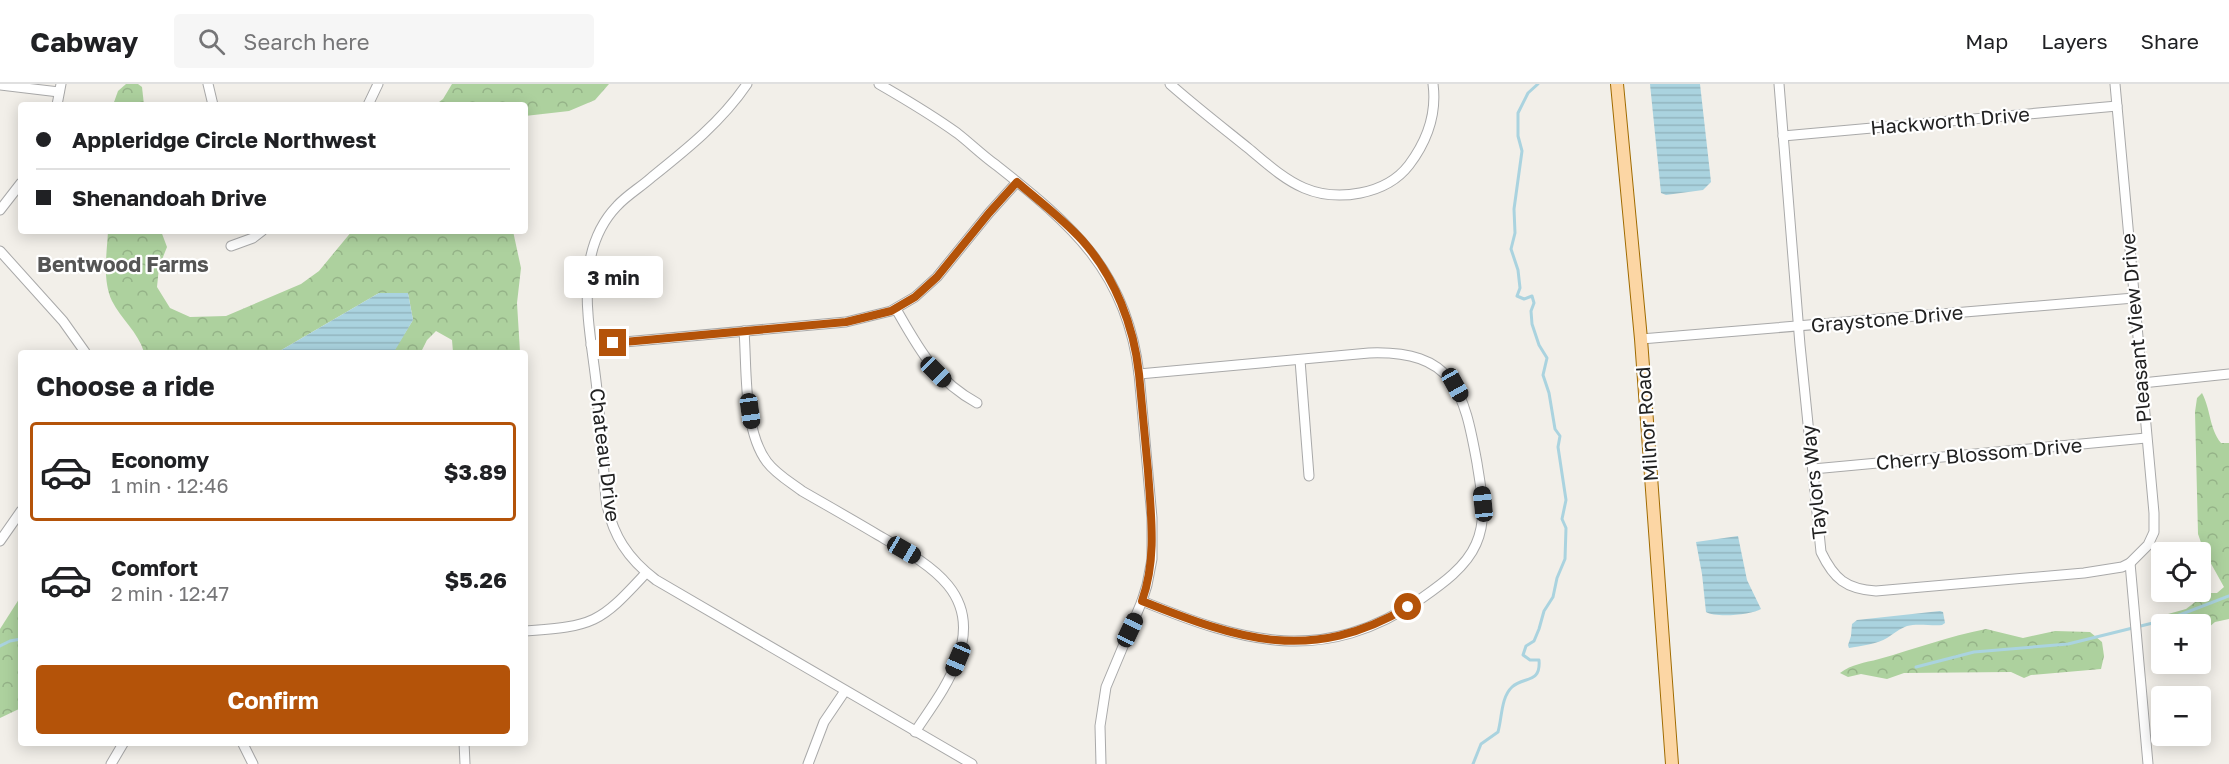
<!DOCTYPE html>
<meta charset="utf-8">
<style>
:root{--surface:#fff;--page:#f6f6f6;--text:#202124;--muted:#757577;--line:#e0e0e0;--accent:#b45309}
body{margin:0;font-family:"Golos Text",sans-serif;background:var(--page);color:var(--text);height:100vh;display:flex;flex-direction:column;font-size:22px;white-space:nowrap}
*{box-sizing:border-box;margin:0}
p{font-size:20px;color:var(--muted)}
.icon{flex:none;width:33px;height:33px;fill:none;stroke:currentColor;stroke-width:2;stroke-linecap:round;stroke-linejoin:round}
.map{position:relative;flex:1;overflow:hidden}
.panel{position:absolute;left:18px;top:266px;width:510px;height:396px;display:flex;flex-direction:column;background:var(--surface);border-radius:6px;box-shadow:0 3px 15px #0003}
.panel>*{flex:none}
.banner{position:absolute;left:18px;top:18px;width:510px;height:132px;border-radius:6px;box-shadow:0 3px 15px #0003;display:grid;align-content:center;height:132px;padding:0 18px;background:var(--surface)}
.tools{position:absolute;left:2151px;top:458px;display:grid;gap:12px}
.tools a{display:grid;place-items:center;width:60px;height:60px;border-radius:6px;background:var(--surface);box-shadow:0 3px 15px #0003;font-size:30px}
.end{position:absolute;width:27px;height:27px;margin:-14px;border:8px solid #b45309;background:#fff;box-shadow:0 0 0 3px #fff}
.from{border-radius:50%}
.bubble{position:absolute;height:42px;border-radius:6px;background:var(--surface);box-shadow:0 3px 15px #0003;font-size:20px;font-weight:700;line-height:42px;text-align:center}
.car{position:absolute;width:18px;height:36px;margin:-18px -9px;border-radius:8px;box-shadow:0 0 4px 2px #0007;background:linear-gradient(#222 24%,#8ab4d8 0 40%,#222 0 76%,#8ab4d8 0 86%,#222 0)}
.banner b{display:flex;align-items:center;gap:21px;height:57px;font-size:22px}
.banner b+b{border-top:2px solid var(--line)}
.banner i{width:15px;height:15px;background:var(--text)}
ul{padding:0;list-style:none}
li{display:flex;align-items:center;gap:18px;height:99px;margin:0 12px 9px;padding:0 6px;border:3px solid transparent;border-radius:6px}
li div{flex:1}
li b{display:block;font-size:22px}
li em{font-style:normal;font-weight:700}
li.selected{border-color:var(--accent)}
li>.icon{width:54px;height:54px;stroke-width:1.5}
h2{padding:0 18px;font-size:27px;line-height:72px}
.button{display:flex;gap:12px;margin-top:auto;padding:12px 18px}
.button a{flex:1;height:69px;border-radius:6px;background:var(--accent);color:#fff;font-size:24px;font-weight:700;line-height:69px;text-align:center}
header{display:flex;align-items:center;gap:36px;box-sizing:border-box;height:84px;padding:0 30px;background:var(--surface);border-bottom:2px solid var(--line)}
header strong{font-size:28px}
nav{display:flex;gap:33px;margin-inline-start:auto;font-size:21px}
.search{width:420px;height:54px;background:var(--page);display:flex;align-items:center;gap:15px;box-sizing:border-box;padding:0 21px;border-radius:6px;color:var(--muted);font-size:22px}
.map>svg:first-child{display:block}
.forest{fill:url(#forest-crowns)}
.water{fill:url(#water-rules)}
.lines{fill:none;stroke-linecap:round;stroke-linejoin:round}
.stream{stroke:#aad3df;stroke-width:3}
.minor-casing{stroke:#a9a9a9;stroke-width:11}
.major-casing{stroke:#a06b00;stroke-width:14}
.minor{stroke:#fff;stroke-width:9}
.major{stroke:#fcd6a4;stroke-width:12}
.route{stroke:#b45309;stroke-width:8}
.labels{text-anchor:middle;stroke-width:4.5;stroke-linejoin:round;paint-order:stroke}
.street-label{font-size:20px;fill:#222;stroke:#fff}
.neighbourhood-label{font-size:21px;font-weight:bold;fill:#555;stroke:#fff}
</style>
<header>
<strong>Cabway</strong>
<div class="search"><svg class="icon" aria-label="search" viewBox="0 0 24 24"><circle cx="10" cy="10" r="6"/><path d="M15 15l6 6"/></svg>Search here</div>
<nav><a>Map</a><a>Layers</a><a>Share</a></nav>
</header>
<div class="map">
<svg width="2229" height="680" viewBox="0 0 2229 680">
<defs>
<pattern id="forest-crowns" width="20" height="18" patternUnits="userSpaceOnUse" patternTransform="scale(1.5)"><rect width="20" height="18" fill="#add19e"/><path d="M2 6a3 3 0 1 1 6 0M12 15a3 3 0 1 1 6 0" fill="none" stroke="#95b388"/></pattern>
<pattern id="water-rules" width="6" height="5" patternUnits="userSpaceOnUse" patternTransform="scale(1.5)"><rect width="6" height="5" fill="#aad3df"/><path d="M0 2.5h6" fill="none" stroke="#92b5bf"/></pattern>
</defs>
<rect width="100%" height="100%" fill="#f2efe9"/>
<!-- forest -->
<g class="forest">
<path d="M126,0H138L142,3L144,21H113L118,7Z"/>
<path d="M452,0H609L595,16L569,27L525,32V21H435L443,15Z"/>
<path d="M108,147H161L167,163L159,183L157,203L170,224L190,233L226,232L301,200L319,187L352,147H513L521,184L517,219L520,268H453L452,256L436,247L427,256L421,268H393L413,236L408,209H379L278,268H144C138,248 121,235 112,217C102,196 107,169 108,147Z"/>
<path d="M2202,309C2211,326 2209,344 2221,359H2229V535L2215,538L2201,550L2200,540H2162L2161,553L2158,551L2156,541L2168,530L2186,525L2207,509H2217L2224,503L2204,467L2198,450L2195,328L2197,314Z"/>
<path d="M21,512V624L0,634V545Z"/>
<path d="M1986,545L2023,554L2055,547L2090,548L2102,558L2104,572L2101,585L2031,591L2024,594L2011,588L1904,589L1887,595L1861,590L1848,593L1840,589C1852,580 1864,579 1879,575C1915,565 1949,552 1986,545Z"/>
</g>
<!-- water -->
<g class="water">
<path d="M1650,0H1700L1711,98L1703,106L1666,111L1661,109Z"/>
<path d="M379,209H408L413,236L394,268H278Z"/>
<path d="M1738,452L1747,496L1761,525C1752,531 1715,534 1706,528L1702,490L1696,458Z"/>
<path d="M1940,527L1943,528L1945,539L1942,541C1931,542 1917,539 1907,542C1901,544 1893,550 1887,554C1878,560 1860,562 1849,564L1848,561L1851,552L1852,540L1857,536Z"/>
</g>
<g class="lines">
<!-- stream -->
<g class="stream">
<path d="M0,562L10,557L21,555"/>
<path d="M1916,583L1974,568L2068,560L2169,535L2229,512"/>
<path d="M1473,680L1481,660L1498,648C1502,634 1501,613 1512,603C1524,592 1541,600 1539,576H1530L1523,571L1526,562L1534,557L1539,545L1544,527L1553,513L1557,494L1565,475L1566,444L1562,435L1566,416L1558,363L1560,352L1555,345L1549,309L1543,291L1547,274L1539,261L1532,240L1531,227L1534,219L1532,212L1524,215L1517,212L1520,204L1518,186L1511,165L1515,149L1514,125L1522,67L1518,52V29L1528,9L1538,0"/>
</g>
<!-- minor casing -->
<g class="minor-casing">
<g id="minor">
<path d="M208,0L213,21"/>
<path d="M747,0C722,37 687,65 652,93C641,103 627,111 617,122C570,171 591,246 597,306C601,343 603,379 606,416C612,451 628,475 656,496L972,680"/>
<path d="M879,0C905,15 932,31 957,49C970,59 982,71 996,81C1072,141 1127,187 1139,290L1152,434V475L1147,501L1142,517L1106,603L1100,642L1101,680"/>
<path d="M1170,0C1195,22 1222,43 1248,64C1265,78 1283,95 1304,104C1337,118 1386,111 1409,81C1427,57 1437,30 1433,0"/>
<path d="M1779,0L1800,261L1821,468C1834,495 1846,505 1876,507L2084,489L2122,483L2130,479L2148,461L2154,448V429L2115,0"/>
<path d="M0,1L59,8"/>
<path d="M57,21L61,0"/>
<path d="M368,21L378,0"/>
<path d="M1783,52L2117,22"/>
<path d="M0,126L21,99"/>
<path d="M231,162L253,154L262,147"/>
<path d="M0,167L63,237L85,268"/>
<path d="M896,225C919,265 935,296 977,319"/>
<path d="M744,247C747,285 743,346 767,378C776,390 790,398 802,407C828,422 853,436 878,451C928,480 983,508 957,576C948,602 930,625 915,648"/>
<path d="M1641,255L2134,214"/>
<path d="M591,261L846,238L891,227L915,213L937,193L989,129L1017,98"/>
<path d="M1300,276L1309,392"/>
<path d="M1139,290L1369,269C1454,266 1464,307 1477,379C1481,406 1488,433 1476,460C1466,483 1442,500 1422,514C1323,582 1245,559 1142,517"/>
<path d="M2142,299L2229,290"/>
<path d="M1813,385L2146,354"/>
<path d="M0,457L21,427"/>
<path d="M2130,479L2148,680"/>
<path d="M525,547C594,542 599,540 646,489"/>
<path d="M242,658L253,680"/>
<path d="M464,658L465,680"/>
<path d="M111,680L124,658"/>
<path d="M808,680L824,638L845,607"/>
</g>
</g>
<!-- major casing -->
<g class="major-casing">
<path id="major" d="M1617,0L1641,255L1672,680"/>
</g>
<!-- minor -->
<use href="#minor" class="minor"/>
<!-- major -->
<use href="#major" class="major"/>
</g>
<g class="lines">
<!-- route -->
<path class="route" d="M613,259L846,238L891,227L915,213L937,193L989,129L1017,98C1039,117 1063,135 1082,156C1115,193 1134,242 1139,290C1142,322 1145,355 1148,387C1151,432 1157,474 1142,517C1240,556 1311,580 1408,523"/>
</g>
<g class="labels">
<!-- street labels -->
<g class="street-label">
<text transform="translate(1950 37) rotate(-5)" y="7">Hackworth Drive</text>
<text transform="translate(1887 235) rotate(-5)" y="7">Graystone Drive</text>
<text transform="translate(2136 244) rotate(-95)" y="7">Pleasant View Drive</text>
<text transform="translate(1647 340) rotate(-94)" y="7">Milnor Road</text>
<text transform="translate(1979 370) rotate(-5)" y="7">Cherry Blossom Drive</text>
<text transform="translate(605 371) rotate(83)" y="7">Chateau Drive</text>
<text transform="translate(1814 398) rotate(-96)" y="7">Taylors Way</text>
</g>
<!-- neighbourhood labels -->
<g class="neighbourhood-label">
<text x="123" y="188">Bentwood Farms</text>
</g>
</g>
</svg>
<div class="tools">
<a><svg class="icon" aria-label="locate" viewBox="0 0 24 24"><circle cx="12" cy="12" r="6"/><path d="M12 2v4M12 18v4M2 12h4M18 12h4"/></svg></a>
<a>+</a>
<a>−</a>
</div>
<i class="end from" style="left:1408px;top:523px"></i>
<i class="end" style="left:613px;top:259px"></i>
<div class="bubble" style="left:564px;top:172px;width:99px">3 min</div>
<i class="car" style="left:936px;top:288px;rotate:135deg"></i>
<i class="car" style="left:1455px;top:301px;rotate:151deg"></i>
<i class="car" style="left:750px;top:327px;rotate:172deg"></i>
<i class="car" style="left:1483px;top:420px;rotate:354deg"></i>
<i class="car" style="left:904px;top:466px;rotate:120deg"></i>
<i class="car" style="left:1130px;top:546px;rotate:25deg"></i>
<i class="car" style="left:958px;top:575px;rotate:203deg"></i>
<div class="banner">
<b><i class="from"></i>Appleridge Circle Northwest</b>
<b><i></i>Shenandoah Drive</b>
</div>
<section class="panel">
<h2>Choose a ride</h2>
<ul>
<li class="selected"><svg class="icon" aria-label="car" viewBox="0 0 24 24"><path d="M5 17H2v-5l4-1 3-4h7l3 4 3 1v5h-3M9 17h6M6 11h13"/><circle cx="7" cy="17" r="2"/><circle cx="17" cy="17" r="2"/></svg><div><b>Economy</b><p>1 min · 12:46</p></div><em>$3.89</em></li>
<li><svg class="icon" aria-label="car" viewBox="0 0 24 24"><path d="M5 17H2v-5l4-1 3-4h7l3 4 3 1v5h-3M9 17h6M6 11h13"/><circle cx="7" cy="17" r="2"/><circle cx="17" cy="17" r="2"/></svg><div><b>Comfort</b><p>2 min · 12:47</p></div><em>$5.26</em></li>
</ul>
<div class="button"><a>Confirm</a></div>
</section>
</div>
